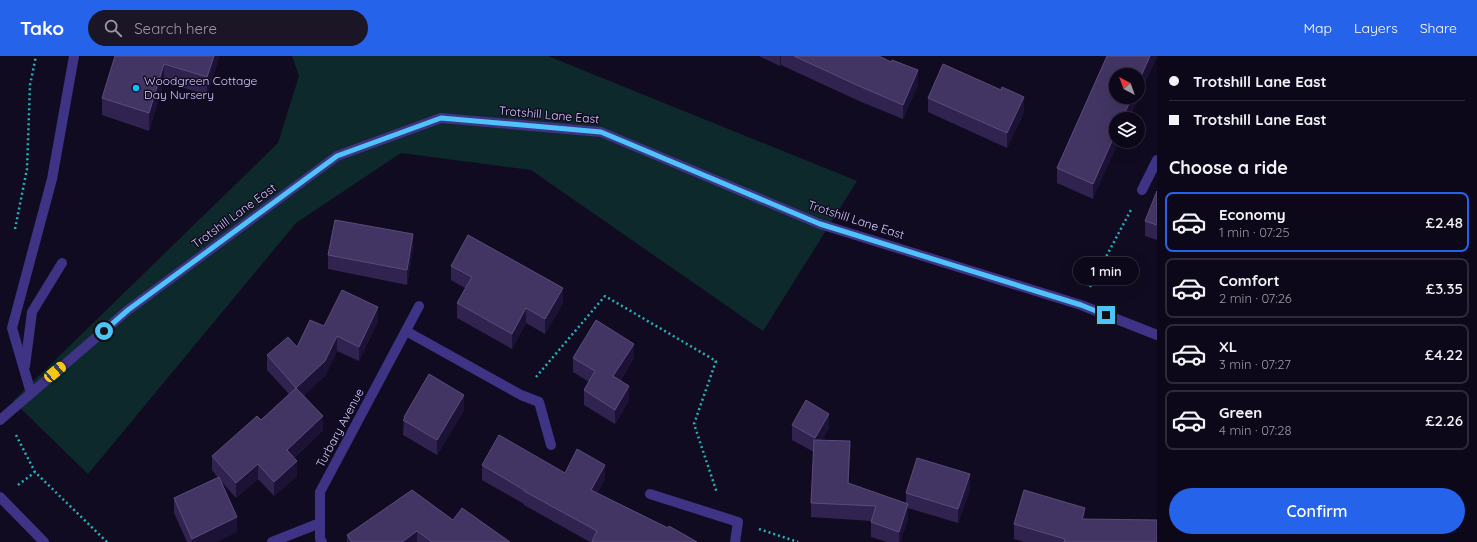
<!DOCTYPE html>
<meta charset="utf-8">
<style>
:root{--surface:#0d0819;--page:#1b1626;--text:#f1f3f6;--muted:#9a9aa2;--line:#2d2938;--accent:#2563eb}
body{margin:0;font-family:Quicksand,sans-serif;background:var(--page);color:var(--text);height:100vh;display:flex;flex-direction:column;font-size:15px;white-space:nowrap}
*{box-sizing:border-box;margin:0}
p{font-size:13px;color:var(--muted)}
.icon{flex:none;width:22px;height:22px;fill:none;stroke:currentColor;stroke-width:2;stroke-linecap:round;stroke-linejoin:round}
.map{position:relative;flex:1;overflow:hidden}
.details{display:flex;flex-direction:column;background:var(--surface);width:320px}
.details>*{flex:none}
.hud{display:grid;align-content:center;height:88px;padding:0 12px;background:var(--surface)}
.needle{width:26px;rotate:319deg}
.tools{position:absolute;left:1109px;top:12px;display:grid;gap:8px}
.tools a{display:grid;place-items:center;width:36px;height:36px;border-radius:50%;background:var(--surface);box-shadow:0 4px 16px #0002,0 0 0 1px var(--line);font-size:20px}
.end{position:absolute;width:18px;height:18px;margin:-9px;border:5px solid #4fc3f7;background:#111;box-shadow:0 0 0 2px #111}
.from{border-radius:50%}
.bubble{position:absolute;height:28px;border-radius:14px;background:var(--surface);box-shadow:0 4px 16px #0002,0 0 0 1px var(--line);font-size:13px;font-weight:600;line-height:28px;text-align:center}
.car{position:absolute;width:12px;height:24px;margin:-12px -6px;border-radius:5px;box-shadow:0 0 3px 1px #0007;background:linear-gradient(#f5c518 24%,#345 0 40%,#f5c518 0 76%,#345 0 86%,#f5c518 0)}
.hud b{display:flex;align-items:center;gap:14px;height:38px;font-size:15px}
.hud b+b{border-top:1px solid var(--line)}
.hud i{width:10px;height:10px;background:var(--text)}
ul{padding:0;list-style:none}
li{display:flex;align-items:center;gap:12px;height:60px;margin:0 8px 6px;padding:0 4px;border:2px solid var(--line);border-radius:8px}
li div{flex:1}
li b{display:block;font-size:15px}
li em{font-style:normal;font-weight:600}
li.selected{border-color:var(--accent)}
li>.icon{width:36px;height:36px;stroke-width:1.5}
h2{padding:0 12px;font-size:18px;line-height:48px}
.primary-button{display:flex;gap:8px;margin-top:auto;padding:8px 12px}
.primary-button a{flex:1;height:46px;border-radius:24px;background:var(--accent);color:#fff;font-size:16px;font-weight:600;line-height:46px;text-align:center}
header{display:flex;align-items:center;gap:24px;box-sizing:border-box;height:56px;padding:0 20px;background:var(--accent);color:#fff}
header strong{font-size:19px}
nav{display:flex;gap:22px;margin-inline-start:auto;font-size:14px}
.search{width:280px;height:36px;background:var(--page);display:flex;align-items:center;gap:10px;box-sizing:border-box;padding:0 14px;border-radius:22px;color:var(--muted);font-size:15px}
main{display:flex;flex:1;min-height:0}
.map>svg:first-child{display:block}
.green{fill:#0e292b}
.lines{fill:none;stroke-linecap:round;stroke-linejoin:round}
.path{stroke:#25b3b9;stroke-width:2.5;stroke-dasharray:2 3;stroke-linecap:butt}
.minor{stroke:#3e3384;stroke-width:10}
.wall{fill:#312350}
.shaded-wall{fill:#1c1235}
.building{fill:#423563;stroke:#5a4c7b}
.route{stroke:#4fc3f7;stroke-width:5}
.poi-dot{fill:#00c5f6;stroke:#110b21;stroke-width:1.5}
.labels{text-anchor:middle;stroke-width:3;stroke-linejoin:round;paint-order:stroke}
.poi-label{font-size:12px;fill:#d7cbff;stroke:#110b21;text-anchor:start}
.street-label{font-size:12px;fill:#d7cbff;stroke:#110b21}
</style>
<header>
<strong>Tako</strong>
<div class="search"><svg class="icon" aria-label="search" viewBox="0 0 24 24"><circle cx="10" cy="10" r="6"/><path d="M15 15l6 6"/></svg>Search here</div>
<nav><a>Map</a><a>Layers</a><a>Share</a></nav>
</header>
<main>
<div class="map">
<svg width="1157" height="486" viewBox="0 0 1157 486">
<rect width="100%" height="100%" fill="#110b21"/>
<!-- green -->
<path class="green" d="M292,0H548L857,125L763,275L531,114L401,97L296,167L88,418L13,345L278,87L299,20Z"/>
<g class="lines">
<!-- path -->
<g class="path">
<path d="M15,173L27,113L30,29L36,0"/>
<path d="M1090,231L1132,152"/>
<path d="M536,321L605,240L716,305L694,368L717,437"/>
<path d="M16,379L35,416L107,486"/>
<path d="M18,429L35,416"/>
<path d="M759,473L798,486"/>
</g>
<!-- minor -->
<g class="minor">
<path d="M1142,134L1157,104"/>
<path d="M406,275L521,339L539,346L551,389"/>
<path d="M25,310L32,256L62,207"/>
<path d="M31,337L12,272L52,123L74,0"/>
<path d="M0,364L128,254L337,100L441,62L601,76L820,168L1081,249L1157,279"/>
<path d="M650,438L738,466L735,486"/>
<path d="M0,441L44,486"/>
<path d="M272,486L320,467"/>
<path d="M322,486L320,483V436L419,250"/>
</g>
</g>
<!-- wall -->
<g class="wall">
<path d="M115,0L218,4L207,39L164,26L149,75L102,59V42Z"/>
<path d="M759,0H879L918,29L903,63L859,45L781,9L780,10Z"/>
<path d="M1107,0H1157L1129,63H1116L1093,143L1057,127V112Z"/>
<path d="M928,42L1024,56L1007,92L928,56Z"/>
<path d="M1157,135V184L1145,180V165Z"/>
<path d="M413,193L407,229L328,213V199Z"/>
<path d="M451,210L563,247L545,278L526,267L512,293L457,262V247L465,232L451,224Z"/>
<path d="M378,265L359,305L337,295L325,320L304,339L323,374L294,402L297,420L274,440L258,423L236,442L221,425L237,476L216,486H187L174,457V442L218,422L212,414V400L261,364L289,338L267,314V299L297,291L324,270Z"/>
<path d="M573,302H634L620,325L629,345L615,368L584,349V334L589,326L573,316Z"/>
<path d="M464,354L437,399L403,379L404,361Z"/>
<path d="M792,369L829,372L822,384L850,400L848,428L906,448V437L970,433L958,467L908,452V463L900,486H887L871,481V465L811,461V447L814,396L792,384Z"/>
<path d="M482,409L565,417L605,423L597,438L668,472L697,486H590L524,449V448L482,424Z"/>
<path d="M1085,463L1157,486H1024L1014,483V468Z"/>
<path d="M453,464L510,486H347V479Z"/>
</g>
<!-- shaded-wall -->
<g class="shaded-wall">
<path d="M214,0H220L218,4L207,39V21Z"/>
<path d="M780,0H781V9L780,10Z"/>
<path d="M1150,0H1157L1129,63H1122L1132,41H1138V27Z"/>
<path d="M164,8V26L149,75V57Z"/>
<path d="M918,14V29L903,63V49Z"/>
<path d="M1024,41V56L1007,92V77Z"/>
<path d="M1116,76V85H1119L1093,143V128Z"/>
<path d="M413,178V193L407,229V214Z"/>
<path d="M563,232V247L545,278V263Z"/>
<path d="M378,251V265L359,305V291Z"/>
<path d="M526,252V267L512,293V278Z"/>
<path d="M337,280V295L325,320L296,346V332Z"/>
<path d="M634,288V302L613,335V320Z"/>
<path d="M629,330V345L615,368V354Z"/>
<path d="M464,339V354L437,399V384Z"/>
<path d="M829,358V372L815,397V382Z"/>
<path d="M323,360V374L287,408V394Z"/>
<path d="M850,385V400L848,442V427Z"/>
<path d="M297,405V420L274,440V426Z"/>
<path d="M258,408V423L236,442V427Z"/>
<path d="M605,409V423L591,449V434Z"/>
<path d="M970,418V433L958,467V453Z"/>
<path d="M908,448V463L900,486H899V476Z"/>
<path d="M1085,452V467L1082,463Z"/>
<path d="M237,461V476L216,486H192V483Z"/>
<path d="M417,475V486H402Z"/>
</g>
<!-- building -->
<g class="building">
<path d="M115,0H214L207,21L164,8L149,57L102,42Z"/>
<path d="M794,0H879L891,6L892,4L918,14L903,49L859,30Z"/>
<path d="M1107,0H1150L1138,27V19H1116V41H1132L1122,63H1116V76L1093,128L1057,112Z"/>
<path d="M943,8L1001,34L1002,31L1024,41L1007,77L928,42Z"/>
<path d="M1157,135V169L1145,165Z"/>
<path d="M335,164L413,178L407,214L328,199Z"/>
<path d="M468,179L563,232L545,263L526,252L512,278L457,247L472,221L451,210Z"/>
<path d="M342,234L378,251L359,291L337,280L325,305L296,332L267,299L288,281L297,291L310,264L324,270Z"/>
<path d="M596,264L634,288L613,320L629,330L615,354L584,334L595,315L573,302Z"/>
<path d="M429,318L464,339L437,384L403,364L405,362L404,361Z"/>
<path d="M296,332L323,360L287,394L297,405L274,426L258,408L236,427L212,400L257,360L261,364Z"/>
<path d="M806,344L829,358L815,382L792,369Z"/>
<path d="M499,379L565,417L577,393L605,409L591,434L668,472L669,470L697,486H593L592,485L597,475L524,435V434L482,409Z"/>
<path d="M814,384L850,385L848,427L908,448L899,476L871,466L876,450L811,447Z"/>
<path d="M917,402L970,418L958,453L906,437Z"/>
<path d="M219,421L237,461L192,483L174,442Z"/>
<path d="M412,434L453,464L462,452L510,486H432L417,475L402,486H352L347,479Z"/>
<path d="M1024,434L1085,452L1082,463L1157,464V486H1064L1065,483L1014,468Z"/>
</g>
<g class="lines">
<!-- route -->
<path class="route" d="M104,275L128,254L337,100L441,62L601,76L820,168L1081,249L1106,259"/>
</g>
<!-- markers -->
<circle class="poi-dot" cx="136" cy="32" r="4"/>
<g class="labels">
<!-- poi labels -->
<g class="poi-label">
<text x="144" y="29">Woodgreen Cottage<tspan x="144" dy="14">Day Nursery</tspan></text>
</g>
<!-- street labels -->
<g class="street-label">
<text transform="translate(549 59) rotate(5)" y="4">Trotshill Lane East</text>
<text transform="translate(234 160) rotate(-36)" y="4">Trotshill Lane East</text>
<text transform="translate(856 164) rotate(18)" y="4">Trotshill Lane East</text>
<text transform="translate(340 372) rotate(-62)" y="4">Turbary Avenue</text>
</g>
</g>
</svg>
<div class="tools">
<a><svg class="needle" viewBox="-14 -14 28 28"><path d="M0-13l5 13h-10z" fill="#e53935"/><path d="M0 13l5-13h-10z" fill="#9a9aa2"/></svg></a>
<a><svg class="icon" aria-label="layers" viewBox="0 0 24 24"><path d="M12 4l9 5-9 5-9-5zM3 14l9 5 9-5"/></svg></a>
</div>
<i class="end from" style="left:104px;top:275px"></i>
<i class="end" style="left:1106px;top:259px"></i>
<div class="bubble" style="left:1073px;top:201px;width:66px">1 min</div>
<i class="car" style="left:55px;top:316px;rotate:50deg"></i>
</div>
<section class="details">
<div class="hud">
<b><i class="from"></i>Trotshill Lane East</b>
<b><i></i>Trotshill Lane East</b>
</div>
<h2>Choose a ride</h2>
<ul>
<li class="selected"><svg class="icon" aria-label="car" viewBox="0 0 24 24"><path d="M5 17H2v-5l4-1 3-4h7l3 4 3 1v5h-3M9 17h6M6 11h13"/><circle cx="7" cy="17" r="2"/><circle cx="17" cy="17" r="2"/></svg><div><b>Economy</b><p>1 min · 07:25</p></div><em>£2.48</em></li>
<li><svg class="icon" aria-label="car" viewBox="0 0 24 24"><path d="M5 17H2v-5l4-1 3-4h7l3 4 3 1v5h-3M9 17h6M6 11h13"/><circle cx="7" cy="17" r="2"/><circle cx="17" cy="17" r="2"/></svg><div><b>Comfort</b><p>2 min · 07:26</p></div><em>£3.35</em></li>
<li><svg class="icon" aria-label="car" viewBox="0 0 24 24"><path d="M5 17H2v-5l4-1 3-4h7l3 4 3 1v5h-3M9 17h6M6 11h13"/><circle cx="7" cy="17" r="2"/><circle cx="17" cy="17" r="2"/></svg><div><b>XL</b><p>3 min · 07:27</p></div><em>£4.22</em></li>
<li><svg class="icon" aria-label="car" viewBox="0 0 24 24"><path d="M5 17H2v-5l4-1 3-4h7l3 4 3 1v5h-3M9 17h6M6 11h13"/><circle cx="7" cy="17" r="2"/><circle cx="17" cy="17" r="2"/></svg><div><b>Green</b><p>4 min · 07:28</p></div><em>£2.26</em></li>
</ul>
<div class="primary-button"><a>Confirm</a></div>
</section>
</main>
